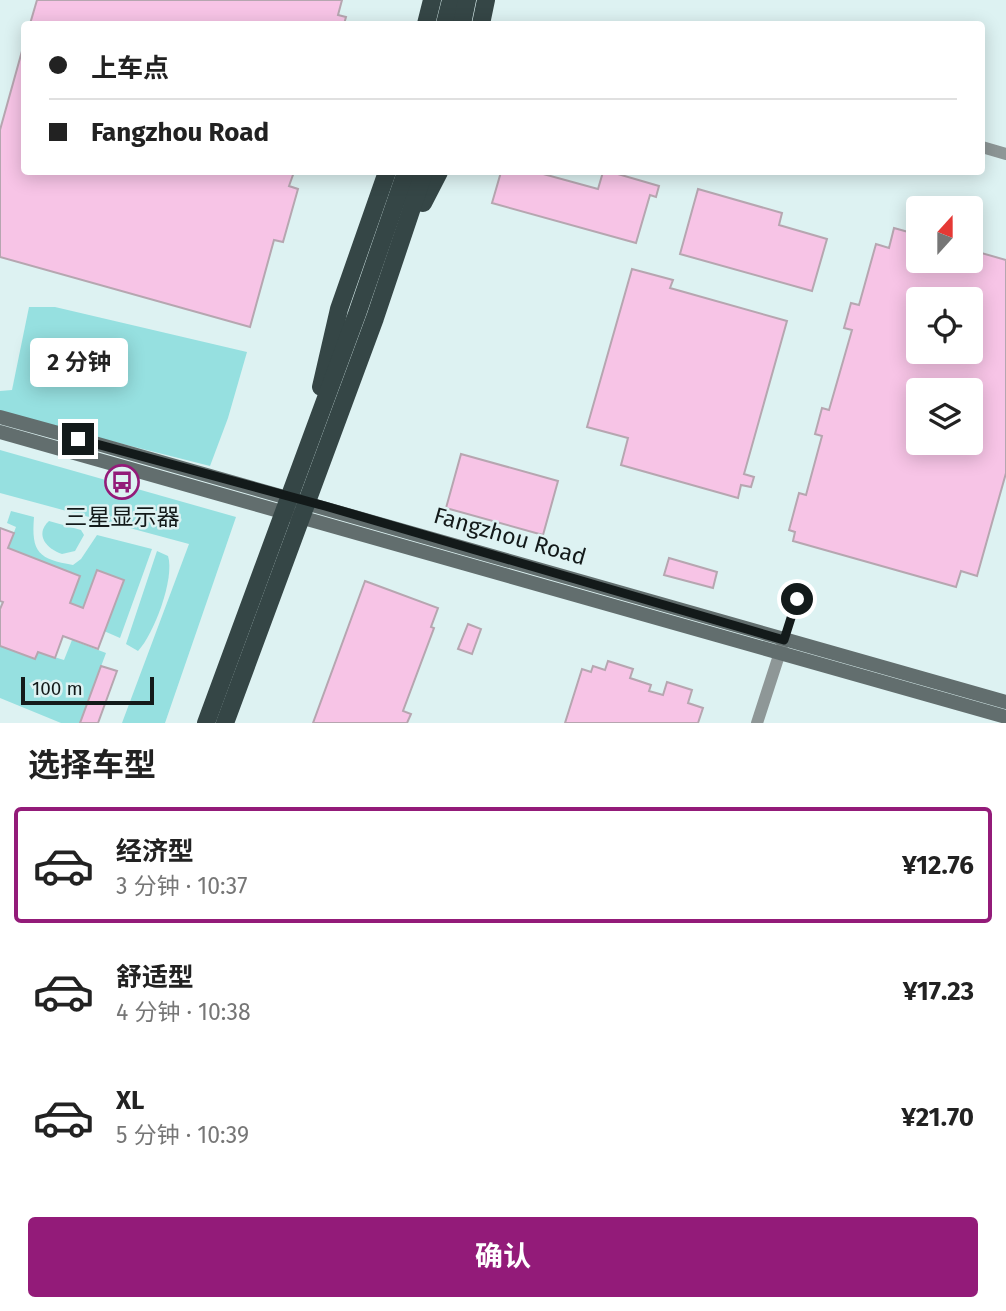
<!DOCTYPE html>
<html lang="zh">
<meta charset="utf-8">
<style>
:root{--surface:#fff;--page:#f6f6f6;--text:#222;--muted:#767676;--line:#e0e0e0;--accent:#931b79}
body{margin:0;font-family:"Fira Sans","Noto Sans SC",sans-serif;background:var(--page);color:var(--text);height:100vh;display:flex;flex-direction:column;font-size:26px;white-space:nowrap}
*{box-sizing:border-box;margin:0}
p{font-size:23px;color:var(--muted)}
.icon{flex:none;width:38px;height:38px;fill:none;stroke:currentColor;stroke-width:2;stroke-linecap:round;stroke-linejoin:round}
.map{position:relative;height:723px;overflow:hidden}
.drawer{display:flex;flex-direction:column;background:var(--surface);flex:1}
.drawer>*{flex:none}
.guide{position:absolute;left:21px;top:21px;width:964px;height:154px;border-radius:7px;box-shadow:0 4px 18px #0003;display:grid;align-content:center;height:154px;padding:0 28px;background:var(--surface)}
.needle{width:46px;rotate:21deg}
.buttons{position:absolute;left:906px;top:196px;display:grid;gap:14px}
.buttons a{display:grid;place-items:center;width:77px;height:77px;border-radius:7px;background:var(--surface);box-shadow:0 4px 18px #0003;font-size:35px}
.scale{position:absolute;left:21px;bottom:18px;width:133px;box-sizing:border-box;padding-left:7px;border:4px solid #131a1a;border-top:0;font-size:19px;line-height:24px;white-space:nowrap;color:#131a1a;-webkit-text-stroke:5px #ddf2f2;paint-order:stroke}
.end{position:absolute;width:32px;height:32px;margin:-16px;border:9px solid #131a1a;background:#fff;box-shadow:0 0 0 4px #fff}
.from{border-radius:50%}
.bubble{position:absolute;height:49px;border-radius:7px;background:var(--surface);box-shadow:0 4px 18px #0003;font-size:23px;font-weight:700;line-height:49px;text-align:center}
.guide b{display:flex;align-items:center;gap:24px;height:66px;font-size:26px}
.guide b+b{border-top:2px solid var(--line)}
.guide i{width:18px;height:18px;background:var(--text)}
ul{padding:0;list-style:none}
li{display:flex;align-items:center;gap:21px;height:116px;margin:0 14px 10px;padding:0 14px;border:4px solid transparent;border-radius:7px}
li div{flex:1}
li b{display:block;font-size:26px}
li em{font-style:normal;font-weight:700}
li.on{border-color:var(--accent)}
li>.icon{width:63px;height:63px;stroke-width:1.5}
h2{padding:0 28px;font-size:32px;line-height:84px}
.button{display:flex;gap:14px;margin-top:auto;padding:14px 28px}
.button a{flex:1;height:80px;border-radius:7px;background:var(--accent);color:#fff;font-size:28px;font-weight:700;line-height:80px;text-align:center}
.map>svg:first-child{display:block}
.green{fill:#96e0e0}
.building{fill:#f7c4e6;stroke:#b6a6b0;stroke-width:2;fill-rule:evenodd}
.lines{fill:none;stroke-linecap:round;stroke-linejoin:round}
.service{stroke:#8e9797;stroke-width:5}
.tertiary{stroke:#8e9797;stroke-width:12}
.secondary{stroke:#626e6e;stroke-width:14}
.trunk{stroke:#354646;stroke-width:18}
.route{stroke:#131a1a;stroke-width:9}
.labels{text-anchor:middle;stroke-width:5;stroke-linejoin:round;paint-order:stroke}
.poi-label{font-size:23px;fill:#131a1a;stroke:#ddf2f2}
.street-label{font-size:23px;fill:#131a1a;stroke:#ddf2f2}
</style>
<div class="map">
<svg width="1006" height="723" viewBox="0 0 1006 723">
<rect width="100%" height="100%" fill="#ddf2f2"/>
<!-- green -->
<g class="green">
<path d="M29,307H55L247,352L228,418L210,466L0,413V391L12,390Z"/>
<path d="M0,450L236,517L165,723H122L189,544L0,493Z"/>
<path d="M11,511L34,517C31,553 39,559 73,565L81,559L97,535L152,549L120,638L104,631L124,580L97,570L83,608L70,603L80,576L8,548L16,527L7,523Z"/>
<path d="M49,521L81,530L84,535L75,551L62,554C47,549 34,535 49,521Z"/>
<path d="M157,551L168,556C175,578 154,634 138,651L126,644Z"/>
<path d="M72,640L106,653L80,723H61L0,698V646L34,659L38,652L64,660Z"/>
</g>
<!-- building -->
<g class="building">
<path d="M37,0H342L338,15L346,17L344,24H30Z"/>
<path d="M22,51L24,172H294L289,186L298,189L283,242L274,240L250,327L0,257V130Z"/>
<path d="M501,172H536L598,189L603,172H611L659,186L656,197L650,195L636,243L492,203Z"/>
<path d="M698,189L782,213L779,225L827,239L812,291L680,254Z"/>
<path d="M894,228L919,235V261H971V250L1006,260V473L977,576L961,571L956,587L793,541L795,532L789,530L799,493L806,495L822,436L815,434L822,408L829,410L852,330L844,328L851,303L859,305L876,244L889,248ZM919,299H971V352H919ZM919,390H971V443H919Z"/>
<path d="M632,269L673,280L670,288L787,321L744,474L754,477L751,487L741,485L738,498L621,465L628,438L587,427Z"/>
<path d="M461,454L558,481L543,535L446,508Z"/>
<path d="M0,528L14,533L8,548L80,576L70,603L83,608L97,570L124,580L98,649L63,636L55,658L38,652L35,659L0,646V609L3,602L0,601Z"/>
<path d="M669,558L717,572L713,588L664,575Z"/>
<path d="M365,581L438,608L431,627L434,628L403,711L411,714L407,723H313Z"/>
<path d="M468,624L481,629L472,654L458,649Z"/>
<path d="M608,661L633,669L630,678L651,685L649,691L663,695L667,682L692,690L688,703L703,708L698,723H565L582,669L591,672L593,666L605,670Z"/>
<path d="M101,666L117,671L98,723H80Z"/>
</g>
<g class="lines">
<!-- service -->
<path class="service" d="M784,639L797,599"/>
<!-- tertiary -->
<g class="tertiary">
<path d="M982,147L1006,154"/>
<path d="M757,723L783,643"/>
</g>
<!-- secondary -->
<g class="secondary">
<path d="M0,417C336,509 670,608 1006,702"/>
<path d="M0,432L1006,717"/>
</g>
<!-- trunk -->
<g class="trunk">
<path d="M426,24L432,0"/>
<path d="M445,24L451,0"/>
<path d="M462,24L467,0"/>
<path d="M481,24L486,0"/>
<path d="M423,203L439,172"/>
<path d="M321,387L339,309L387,172"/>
<path d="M206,723L357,314L406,172"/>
<path d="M225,723L375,318L424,172"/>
</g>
</g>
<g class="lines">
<!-- route -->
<path class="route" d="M78,439L325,506L784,640L797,599"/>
</g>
<!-- icons -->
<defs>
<g id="bus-ring" transform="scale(1.75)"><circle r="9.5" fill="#ddf2f2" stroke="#931b79" stroke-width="1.5"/><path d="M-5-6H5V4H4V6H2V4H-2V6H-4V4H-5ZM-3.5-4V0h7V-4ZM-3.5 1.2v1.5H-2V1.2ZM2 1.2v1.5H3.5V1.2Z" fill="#931b79"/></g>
</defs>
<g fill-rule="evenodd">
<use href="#bus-ring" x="122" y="482"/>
</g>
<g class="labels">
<!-- poi labels -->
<g class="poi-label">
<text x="122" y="525">三星显示器</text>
</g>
<!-- street labels -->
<g class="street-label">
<text transform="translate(510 536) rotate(16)" y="8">Fangzhou Road</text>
</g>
</g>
</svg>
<div class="buttons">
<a><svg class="needle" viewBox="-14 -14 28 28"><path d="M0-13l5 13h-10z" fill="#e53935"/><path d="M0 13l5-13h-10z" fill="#767676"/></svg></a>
<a><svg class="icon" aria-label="locate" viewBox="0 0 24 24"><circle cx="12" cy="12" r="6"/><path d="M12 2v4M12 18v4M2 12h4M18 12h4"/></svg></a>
<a><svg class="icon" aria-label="layers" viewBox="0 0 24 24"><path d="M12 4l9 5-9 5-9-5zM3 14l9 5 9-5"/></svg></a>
</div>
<div class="scale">100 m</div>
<i class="end from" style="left:797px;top:599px"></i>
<i class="end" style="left:78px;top:439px"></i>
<div class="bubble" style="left:30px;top:338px;width:98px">2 分钟</div>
<div class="guide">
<b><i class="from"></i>上车点</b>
<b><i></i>Fangzhou Road</b>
</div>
</div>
<section class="drawer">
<h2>选择车型</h2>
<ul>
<li class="on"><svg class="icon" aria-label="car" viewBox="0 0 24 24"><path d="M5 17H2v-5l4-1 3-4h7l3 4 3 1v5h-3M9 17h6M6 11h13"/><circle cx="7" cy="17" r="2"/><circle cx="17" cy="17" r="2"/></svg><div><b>经济型</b><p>3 分钟 · 10:37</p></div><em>¥12.76</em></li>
<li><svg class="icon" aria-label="car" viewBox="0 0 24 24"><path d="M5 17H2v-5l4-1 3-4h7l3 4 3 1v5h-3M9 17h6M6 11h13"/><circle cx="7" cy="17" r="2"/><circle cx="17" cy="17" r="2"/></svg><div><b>舒适型</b><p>4 分钟 · 10:38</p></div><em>¥17.23</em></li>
<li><svg class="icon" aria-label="car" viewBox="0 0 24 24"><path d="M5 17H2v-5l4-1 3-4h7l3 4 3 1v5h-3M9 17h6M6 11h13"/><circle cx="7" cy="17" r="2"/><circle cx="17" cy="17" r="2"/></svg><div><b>XL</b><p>5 分钟 · 10:39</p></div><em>¥21.70</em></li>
</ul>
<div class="button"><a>确认</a></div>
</section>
